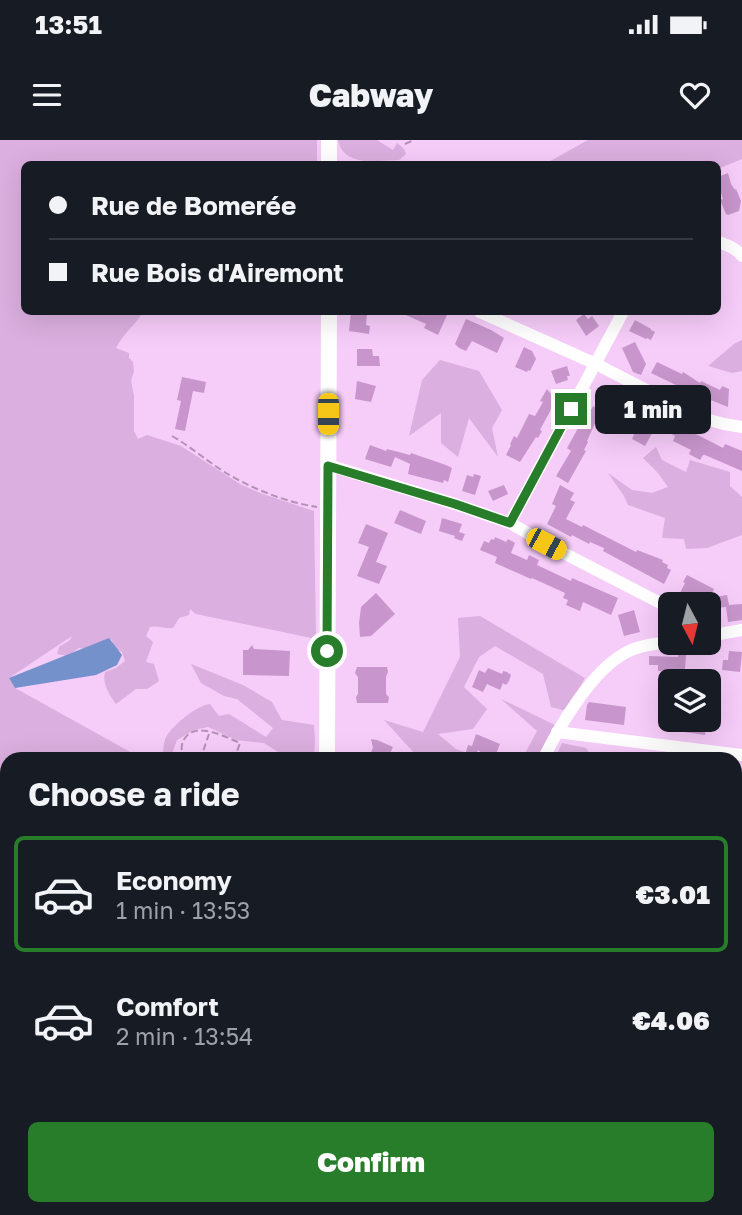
<!DOCTYPE html>
<meta charset="utf-8">
<style>
:root{--surface:#171b24;--page:#20242c;--text:#f1f3f6;--muted:#9ea1a6;--line:#363941;--accent:#277d2a}
body{margin:0;font-family:"Golos Text",sans-serif;background:var(--page);color:var(--text);height:100vh;display:flex;flex-direction:column;font-size:26px;white-space:nowrap}
*{box-sizing:border-box;margin:0}
p{font-size:23px;color:var(--muted)}
.icon{flex:none;width:38px;height:38px;fill:none;stroke:currentColor;stroke-width:2;stroke-linecap:round;stroke-linejoin:round}
.map{position:relative;flex:1;overflow:hidden}
.sheet{position:absolute;left:0px;top:612px;width:742px;height:464px;display:flex;flex-direction:column;background:var(--surface);border-radius:21px 21px 0 0;box-shadow:0 7px 28px #0002}
.sheet>*{flex:none}
.banner{position:absolute;left:21px;top:21px;width:700px;height:154px;border-radius:10px;box-shadow:0 7px 28px #0002;display:grid;align-content:center;height:154px;padding:0 28px;background:var(--surface)}
.needle{width:46px;rotate:173deg}
.tools{position:absolute;left:658px;top:452px;display:grid;gap:14px}
.tools a{display:grid;place-items:center;width:63px;height:63px;border-radius:10px;background:var(--surface);box-shadow:0 7px 28px #0002;font-size:35px}
.end{position:absolute;width:32px;height:32px;margin:-16px;border:9px solid #277d2a;background:#fff;box-shadow:0 0 0 4px #fff}
.from{border-radius:50%}
.bubble{position:absolute;height:49px;border-radius:10px;background:var(--surface);box-shadow:0 7px 28px #0002;font-size:23px;font-weight:800;line-height:49px;text-align:center}
.car{position:absolute;width:21px;height:42px;margin:-21px -10px;border-radius:9px;box-shadow:0 0 5px 2px #0007;background:linear-gradient(#f5c518 24%,#345 0 40%,#f5c518 0 76%,#345 0 86%,#f5c518 0)}
.banner b{display:flex;align-items:center;gap:24px;height:66px;font-size:26px}
.banner b+b{border-top:2px solid var(--line)}
.banner i{width:18px;height:18px;background:var(--text)}
ul{padding:0;list-style:none}
li{display:flex;align-items:center;gap:21px;height:116px;margin:0 14px 10px;padding:0 14px;border:4px solid transparent;border-radius:10px}
li div{flex:1}
li b{display:block;font-size:26px}
li em{font-style:normal;font-weight:800}
li.active{border-color:var(--accent)}
li>.icon{width:63px;height:63px;stroke-width:1.5}
h2{padding:0 28px;font-size:32px;line-height:84px}
.cta{display:flex;gap:14px;margin-top:auto;padding:14px 28px}
.cta a{flex:1;height:80px;border-radius:10px;background:var(--accent);color:#fff;font-size:28px;font-weight:800;line-height:80px;text-align:center}
.status{display:flex;justify-content:space-between;align-items:center;height:49px;padding:0 35px;background:var(--surface);direction:ltr}
.status svg{height:19px;fill:currentColor}
header{display:flex;justify-content:space-between;align-items:center;height:91px;padding:0 28px;background:var(--surface);font-size:32px;font-weight:800}
.map>svg:first-child{display:block}
.green{fill:#dbafdf}
.water{fill:#7491cc}
.building{fill:#c896cc}
.lines{fill:none;stroke-linecap:round;stroke-linejoin:round}
.path{stroke:#b391b5;stroke-width:2;stroke-dasharray:7 3.5;stroke-linecap:butt}
.minor{stroke:#fff;stroke-width:12}
.major{stroke:#fff;stroke-width:16}
.route{stroke:#277d2a;stroke-width:9}
</style>
<div class="status"><b>13:51</b><svg viewBox="0 0 49 12"><path d="M0 12V9h3v3zM5 12V6h3v6zM10 12V3h3v9zM15 12V0h3v12zM26 1h20v11H26zM47 4h2v5h-2z"/></svg></div>
<header><svg class="icon" aria-label="menu" viewBox="0 0 24 24"><path d="M4 6h16M4 12h16M4 18h16"/></svg>Cabway<svg class="icon" aria-label="heart" viewBox="0 0 24 24"><path d="M12 20l-8-8c-3-5 5-10 8-4 3-6 11-1 8 4z"/></svg></header>
<div class="map">
<svg width="742" height="1075" viewBox="0 0 742 1075">
<rect width="100%" height="100%" fill="#f6ccf9"/>
<!-- green -->
<g class="green">
<path d="M0,0H317V24H24V172H143C135,185 123,194 116,208L129,213V218L133,222L134,231L131,241L134,256V291L138,299L147,295L181,306L240,344L260,353L314,371L316,499L196,474L190,469L189,475L179,478L173,488C165,489 157,485 150,487L146,496L153,502L146,522L154,524L159,541L147,549H136L116,564C109,554 102,544 105,532L116,528L125,521L122,512L114,508L112,500C100,499 91,511 79,508L67,516L57,514L59,507L70,500L72,496L9,538L15,548L143,619L7,620V772L0,774Z"/>
<path d="M338,0H377L393,10L397,3L404,9L406,14L399,20C377,20 344,28 338,0Z"/>
<path d="M588,0H742V19L718,29V24H545Z"/>
<path d="M742,200V231L732,233L708,226L734,204Z"/>
<path d="M440,220L479,231L502,270L492,288L498,317L469,278L458,317L441,303V273L409,296L422,240Z"/>
<path d="M656,307L662,320L686,332L690,320L730,332V346L742,357V395L707,408L686,409L684,399L662,398L665,378L628,365L624,356L608,333L632,350L652,353L668,347L658,333L643,318Z"/>
<path d="M480,476L585,538L566,571L551,567L543,534L495,506L479,517L464,547L487,569L473,589L438,594L456,609L484,619H415V614L384,580L423,592L460,517L458,478Z"/>
<path d="M191,524L243,545L272,562L282,580L314,585L315,600L314,619H299L297,615L286,617L264,603L236,600L208,587L194,590L177,600L171,616L172,619H163C163,613 163,604 166,597C173,585 197,565 210,564L219,576L229,574L266,597L273,588L237,559L224,556L201,543Z"/>
<path d="M501,559L555,585L536,619H522L537,591Z"/>
<path d="M562,603L586,608L590,614V619H555Z"/>
<path d="M735,672L742,673V1018L735,1019Z"/>
<path d="M0,993L7,999V1069H264L263,1075H0Z"/>
</g>
<!-- water -->
<path class="water" d="M109,498L122,515L117,525L96,535L15,548L9,538Z"/>
<!-- building -->
<g class="building">
<path d="M728,33L731,44L735,50L736,49L741,61L739,71L728,75L726,74L720,60L723,59L718,43V37Z"/>
<path d="M351,172L367,173L366,185L370,186L369,194L349,191Z"/>
<path d="M399,172H437L447,175L438,195L424,188L426,184Z"/>
<path d="M584,174L588,179L592,176L599,186L586,196L576,180Z"/>
<path d="M466,179L491,190L504,198L497,213L472,201L466,211L459,208L455,204Z"/>
<path d="M635,180L651,189V190L655,192L651,200L647,198L646,199L629,191Z"/>
<path d="M635,202L646,224L641,235L633,232L622,208Z"/>
<path d="M524,207L532,211L536,219L530,231L528,230L527,232L515,227Z"/>
<path d="M357,209H372L373,216H379L380,226H357Z"/>
<path d="M657,222L682,234L683,232L700,243L701,241L720,250L722,246L729,249L728,267L708,259L707,260L651,233Z"/>
<path d="M567,226L570,236H567L568,240L556,244L551,231Z"/>
<path d="M182,237L206,242L204,253L193,251L185,291L175,289L181,261L177,260Z"/>
<path d="M357,241L376,246L371,262L355,259Z"/>
<path d="M607,246L631,257L624,272L618,269L606,290L595,283L587,301L588,302L584,310L586,311L568,343L556,336L571,311L567,308L581,283L584,284L593,266L596,268Z"/>
<path d="M547,249L556,260L540,290L542,291L538,298L536,297L520,322L506,315L511,305L510,304L514,296L517,298L529,274L535,276L543,262L540,261Z"/>
<path d="M647,273L672,286L676,280L684,285L685,283L694,288L692,292L723,308L725,304L742,311V331L705,315H703L700,320L689,314L691,310L673,301L675,296L656,286L645,306L632,299L638,285L641,286Z"/>
<path d="M370,305L386,311L387,309L410,315L411,313L446,325L452,328L448,342L444,340L443,343L408,334L410,324L395,317L391,327L365,319Z"/>
<path d="M474,334L481,336L475,355L462,351L467,335L473,337Z"/>
<path d="M504,345L508,354L493,361L488,351Z"/>
<path d="M560,345L574,353L570,360L575,362L566,379L582,387L583,385L636,412L637,410L663,420L662,422L668,425L667,428L671,430L664,444L603,411L604,408L590,402L589,404L572,395L571,397L547,384L556,366L552,364Z"/>
<path d="M400,370L426,381L421,394L394,383Z"/>
<path d="M442,378L462,384L459,392L465,394L462,401L454,398L455,396L439,391Z"/>
<path d="M366,384L388,393L376,422L387,426L379,444L357,436L369,407L358,403Z"/>
<path d="M495,397L506,402L508,399L515,403L511,413L527,420L529,415L539,420L537,425L571,441L572,438L618,458L611,475L583,462L580,471L566,465L568,460L563,458L565,453L532,438L531,439L495,423L497,417L480,410L484,401L489,403L491,399L494,400Z"/>
<path d="M687,435L714,449L710,458L727,455L729,465L742,464V480L728,482L726,467L709,469V460L707,464H696L679,455L685,443L683,442Z"/>
<path d="M376,453L395,474L371,496L360,497L359,483L361,467Z"/>
<path d="M634,470L640,492L624,496L618,475Z"/>
<path d="M252,505L254,509L290,511L289,536L243,535V510H248Z"/>
<path d="M729,511L742,512L740,532L722,530L723,520H728Z"/>
<path d="M678,512L686,513L685,530H680L679,532L658,531V525H649V516L678,517Z"/>
<path d="M357,527H387L388,532L386,537V554L389,557L388,563H357L356,557L358,554V537L355,533Z"/>
<path d="M488,528L502,534L503,531L507,532L511,535L509,541L506,545L503,543L500,550L487,544L483,552L472,547L479,530L485,533Z"/>
<path d="M589,562L626,567L624,585L585,580L587,565Z"/>
<path d="M679,579L707,580L705,595L677,591Z"/>
<path d="M476,594L500,604L494,619L485,616L478,610L475,619L465,615L468,605L472,606Z"/>
<path d="M371,599L377,600L393,607L387,620H367L373,608Z"/>
</g>
<g class="lines">
<!-- path -->
<g class="path">
<path d="M405,4L414,0"/>
<path d="M172,296C191,307 207,321 226,333C253,349 285,362 317,367"/>
<path d="M185,620C181,612 180,605 185,598C197,581 225,597 240,603L234,620"/>
<path d="M200,620L209,594"/>
<path d="M0,811L7,818"/>
<path d="M705,1069L719,1075"/>
</g>
<!-- minor -->
<g class="minor">
<path d="M718,102C727,105 736,108 742,116"/>
<path d="M480,172L596,224L699,277L724,284L742,287"/>
<path d="M328,325L455,364L510,383L546,404L670,468"/>
<path d="M510,383L623,172"/>
<path d="M709,496L742,490"/>
<path d="M557,592L742,615"/>
<path d="M543,620C559,586 593,529 627,512C641,505 655,504 670,502"/>
<path d="M0,870L7,865"/>
<path d="M572,1069L583,1075"/>
<path d="M452,1075L454,1069"/>
<path d="M658,1075L664,1069"/>
</g>
<!-- major -->
<g class="major">
<path d="M329,0V24"/>
<path d="M327,620L329,172"/>
<path d="M326,1075V1069"/>
</g>
</g>
<g class="lines">
<!-- route -->
<path class="route" d="M327,511L328,326L455,364L510,383L571,269"/>
</g>
</svg>
<div class="tools">
<a><svg class="needle" viewBox="-14 -14 28 28"><path d="M0-13l5 13h-10z" fill="#e53935"/><path d="M0 13l5-13h-10z" fill="#9ea1a6"/></svg></a>
<a><svg class="icon" aria-label="layers" viewBox="0 0 24 24"><path d="M12 4l9 5-9 5-9-5zM3 14l9 5 9-5"/></svg></a>
</div>
<i class="end from" style="left:327px;top:511px"></i>
<i class="end" style="left:571px;top:269px"></i>
<div class="bubble" style="left:595px;top:245px;width:116px">1 min</div>
<i class="car" style="left:328px;top:274px;rotate:180deg"></i>
<i class="car" style="left:546px;top:404px;rotate:118deg"></i>
<div class="banner">
<b><i class="from"></i>Rue de Bomerée</b>
<b><i></i>Rue Bois d'Airemont</b>
</div>
<section class="sheet">
<h2>Choose a ride</h2>
<ul>
<li class="active"><svg class="icon" aria-label="car" viewBox="0 0 24 24"><path d="M5 17H2v-5l4-1 3-4h7l3 4 3 1v5h-3M9 17h6M6 11h13"/><circle cx="7" cy="17" r="2"/><circle cx="17" cy="17" r="2"/></svg><div><b>Economy</b><p>1 min · 13:53</p></div><em>€3.01</em></li>
<li><svg class="icon" aria-label="car" viewBox="0 0 24 24"><path d="M5 17H2v-5l4-1 3-4h7l3 4 3 1v5h-3M9 17h6M6 11h13"/><circle cx="7" cy="17" r="2"/><circle cx="17" cy="17" r="2"/></svg><div><b>Comfort</b><p>2 min · 13:54</p></div><em>€4.06</em></li>
</ul>
<div class="cta"><a>Confirm</a></div>
</section>
</div>
